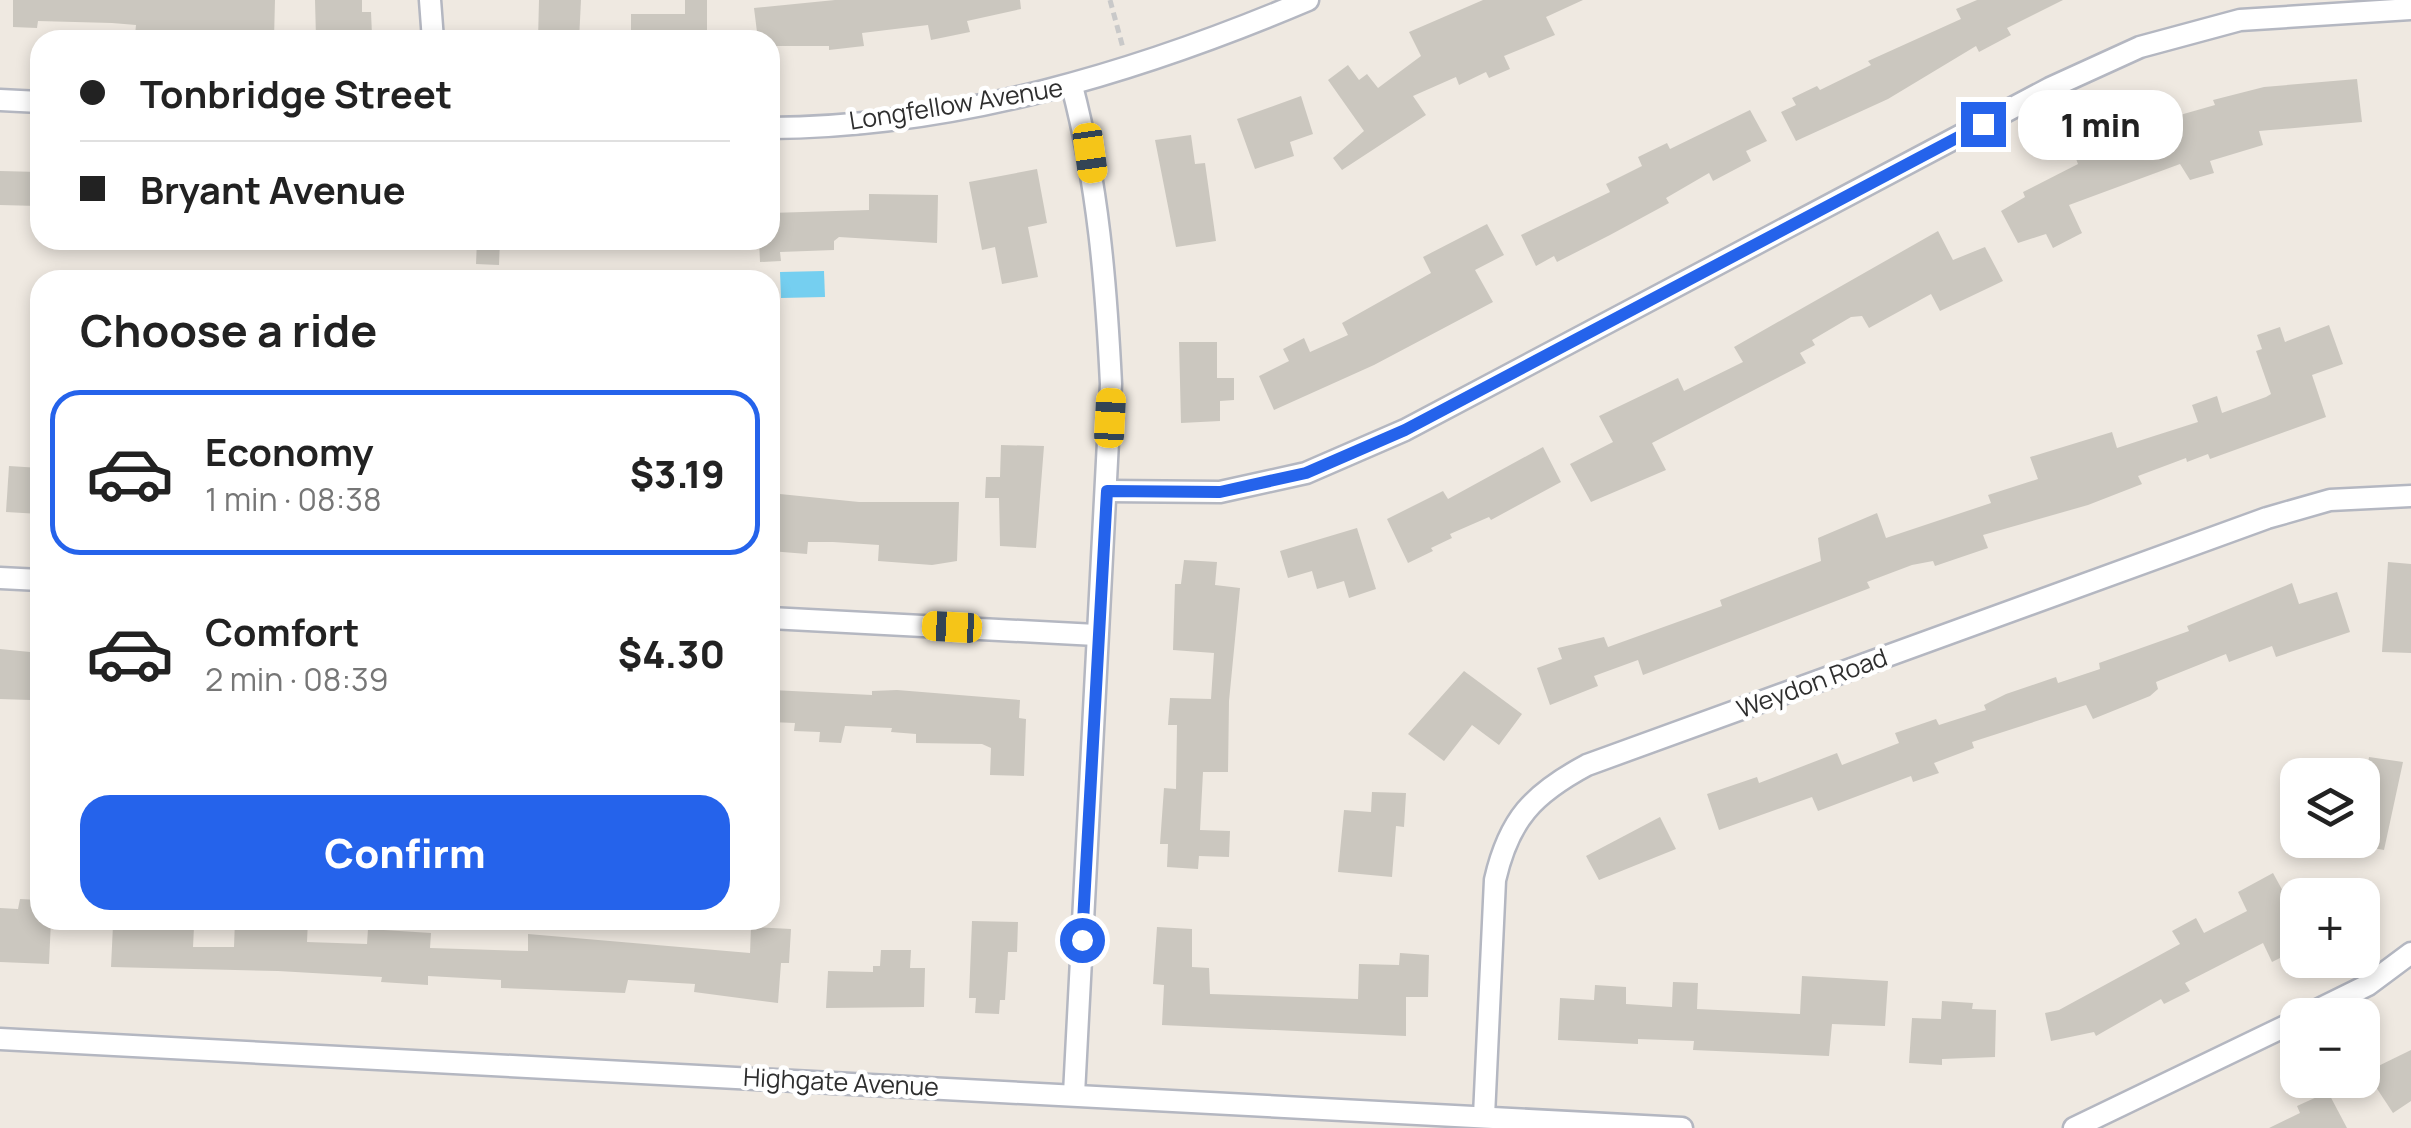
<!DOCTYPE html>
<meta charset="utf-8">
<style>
:root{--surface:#fff;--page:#f6f6f6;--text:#222;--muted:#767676;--line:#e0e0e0;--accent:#2563eb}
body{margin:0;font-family:Manrope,sans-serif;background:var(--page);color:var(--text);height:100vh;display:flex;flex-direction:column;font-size:38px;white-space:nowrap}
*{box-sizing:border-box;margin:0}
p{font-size:32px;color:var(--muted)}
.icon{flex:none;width:55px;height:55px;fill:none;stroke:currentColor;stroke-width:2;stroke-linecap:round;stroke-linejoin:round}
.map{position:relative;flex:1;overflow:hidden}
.panel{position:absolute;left:30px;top:270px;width:750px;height:660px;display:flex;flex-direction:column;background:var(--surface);border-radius:30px;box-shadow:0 5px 15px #0003}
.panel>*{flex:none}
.hud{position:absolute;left:30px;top:30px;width:750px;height:220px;border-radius:30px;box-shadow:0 5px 15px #0003;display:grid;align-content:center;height:220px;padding:0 50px;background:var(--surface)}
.fabs{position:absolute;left:2280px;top:758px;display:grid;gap:20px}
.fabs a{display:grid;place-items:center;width:100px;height:100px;border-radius:20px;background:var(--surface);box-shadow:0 5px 15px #0003;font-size:50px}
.end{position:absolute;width:45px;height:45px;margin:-22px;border:12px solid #2563eb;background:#fff;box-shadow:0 0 0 5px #fff}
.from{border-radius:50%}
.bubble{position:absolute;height:70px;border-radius:30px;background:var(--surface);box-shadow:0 5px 15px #0003;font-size:32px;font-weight:800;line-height:70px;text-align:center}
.car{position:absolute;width:30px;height:60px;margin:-30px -15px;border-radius:12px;box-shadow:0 0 8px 2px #0007;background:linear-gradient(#f5c518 24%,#345 0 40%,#f5c518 0 76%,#345 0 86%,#f5c518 0)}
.hud b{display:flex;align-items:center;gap:35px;height:95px;font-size:38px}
.hud b+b{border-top:2px solid var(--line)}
.hud i{width:25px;height:25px;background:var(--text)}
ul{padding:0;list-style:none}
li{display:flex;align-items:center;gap:30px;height:165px;margin:0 20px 15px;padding:0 30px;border:5px solid transparent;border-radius:30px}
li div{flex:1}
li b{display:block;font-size:38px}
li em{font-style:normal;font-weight:800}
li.selected{border-color:var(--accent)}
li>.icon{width:90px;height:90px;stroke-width:1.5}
h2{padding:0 50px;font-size:45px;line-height:120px}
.button{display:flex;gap:20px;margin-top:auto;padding:20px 50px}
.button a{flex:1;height:115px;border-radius:30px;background:var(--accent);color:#fff;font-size:40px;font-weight:800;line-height:115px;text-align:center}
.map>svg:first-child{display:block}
.water{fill:#75cff0}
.building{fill:#cbc7bf}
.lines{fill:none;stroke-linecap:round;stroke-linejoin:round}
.minor-casing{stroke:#b4b7c1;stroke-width:25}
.path{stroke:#c9c9c9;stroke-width:5;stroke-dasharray:8 5;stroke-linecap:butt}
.minor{stroke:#fff;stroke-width:20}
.route{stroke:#2563eb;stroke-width:12}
.labels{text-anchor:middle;stroke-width:9;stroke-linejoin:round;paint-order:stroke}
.street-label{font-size:25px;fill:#2e2e2e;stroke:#fff}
</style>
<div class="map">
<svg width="2411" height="1128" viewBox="0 0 2411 1128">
<rect width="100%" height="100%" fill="#efe9e1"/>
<!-- water -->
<path class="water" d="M824,271L825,297L781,298L780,272Z"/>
<!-- building -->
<g class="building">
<path d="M13,0H275L274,39L135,35L136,25L112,23L38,21L37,28L13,27Z"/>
<path d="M315,0H362V12H371L372,35L316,38Z"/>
<path d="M539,0H581L579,40H538Z"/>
<path d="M685,0H707V40H631V14H685Z"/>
<path d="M835,0H1020L1021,9L967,21L970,32L931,40L928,25L862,33L864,46L829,50V46H770V40H758L754,8Z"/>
<path d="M1483,0H1583L1546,17L1555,35L1504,56L1510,69L1489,78L1486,72L1459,85L1456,77L1413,96L1426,115L1342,170L1333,158L1364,131L1328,80L1348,65L1359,80L1367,74L1378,88L1421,56L1409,32Z"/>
<path d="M1977,0H2063L2007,28L2011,35L1979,52L1976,46L1888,99L1796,141L1781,112L1796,105L1792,98L1817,86L1820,90L1871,65L1868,61L1961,19L1956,9Z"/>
<path d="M2357,79L2362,122L2259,131L2263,145L2210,161L2214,173L2190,180L2180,164L2069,205L2082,233L2053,248L2046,234L2018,243L2001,211L2025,197L2023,192L2078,164L2073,151L2108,137L2112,148L2169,128L2166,119L2215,105L2213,100L2264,87Z"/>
<path d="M1301,96L1313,134L1290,142L1294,156L1255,169L1237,119Z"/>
<path d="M1750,110L1767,141L1746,151L1751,161L1713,181L1709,173L1666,198L1669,203L1610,235L1557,262L1554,256L1536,266L1521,235L1610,192L1606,184L1642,166L1638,157L1667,143L1670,149Z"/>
<path d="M1191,135L1195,164L1205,163L1216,241L1176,247L1155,140Z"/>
<path d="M1037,169L1047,223L1028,227L1038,277L1002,284L995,247L982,250L969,182Z"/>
<path d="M0,171L39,172L38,206L0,205Z"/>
<path d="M869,194L938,195L937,243L839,237L834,241V250L780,252L781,261L760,262L759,240H770V213L869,210Z"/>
<path d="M1487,224L1504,255L1475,270L1493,302L1374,365L1274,410L1259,376L1289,361L1283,349L1304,338L1310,352L1348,335L1342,323L1431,273L1423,257Z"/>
<path d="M1938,231L1953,260L1985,247L2003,281L1940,311L1931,294L1869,328L1862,316L1851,317L1812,340L1815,345L1800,353L1806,363L1652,443L1666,470L1591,502L1570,464L1613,442L1599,416L1678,378L1684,391L1743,362L1734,347Z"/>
<path d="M477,240H500L499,265L476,264Z"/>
<path d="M2329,325L2343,364L2312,375L2326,417L2210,459L2208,454L2187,462L2186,458L2138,476L2142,484L2088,505L1983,535L1988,548L1935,566L1933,561L1912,565L1867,582L1870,588L1643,675L1638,660L1594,676L1598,686L1550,705L1537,668L1562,659L1558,648L1604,637L1608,647L1722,606L1720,600L1821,561L1818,538L1877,513L1886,538L1991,503L1988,495L2038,479L2030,457L2112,432L2117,448L2154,436L2198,422L2192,405L2217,396L2222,413L2266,397L2271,394L2256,351L2262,349L2257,335L2280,327L2285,342Z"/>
<path d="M1179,342H1217V378H1234V400L1220,401V421L1181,423Z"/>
<path d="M1001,445L1044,446L1036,548L1000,546L999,498H985L986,477H1000Z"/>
<path d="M1543,447L1561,482L1491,520L1489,517L1450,534L1452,538L1431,548L1433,551L1408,563L1387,519L1443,491L1448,499Z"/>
<path d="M9,466L40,468V514L6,512Z"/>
<path d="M770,493L859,502H959L957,561L932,565L878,561L879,545L833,542H808L807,554L770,551Z"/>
<path d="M1357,528L1376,589L1349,598L1344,581L1317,589L1312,571L1288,578L1280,551Z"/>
<path d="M1184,560L1217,562L1215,585L1240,588L1229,701L1228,772H1203L1200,830L1230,831L1229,857L1199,856L1198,869L1167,867L1168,844H1160L1164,788L1176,789L1177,725H1168L1170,698L1211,699L1214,653L1173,650L1175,584H1181Z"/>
<path d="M2388,562L2411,564V653L2382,652Z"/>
<path d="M2292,583L2299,604L2337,592L2350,632L2276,657L2272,646L2229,662L2226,654L2156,682L2158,689L2150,696L2093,719L2086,705L1972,742L1974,748L1934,763L1939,773L1913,782L1911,776L1818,811L1812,797L1719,830L1707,794L1757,777L1759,783L1837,753L1842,765L1899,743L1895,733L1936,719L1939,725L1986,710L1984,705L2006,694L2056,677L2058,683L2100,669L2099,663L2189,631L2187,626Z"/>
<path d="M0,649L40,653V689L30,688V700L0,699Z"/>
<path d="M1464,671L1522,714L1499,745L1472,725L1444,761L1408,734Z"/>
<path d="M772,690L872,695V691L897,690L1020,700L1019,718L1026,719L1024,776L990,775L991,748L982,744L916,743V734L891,732L892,728L845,726L841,743L819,742L820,732L794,731L795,723L770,722Z"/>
<path d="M2369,757L2403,762L2384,850L2362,846V770L2367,771Z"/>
<path d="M1372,792L1406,793L1404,827L1396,826L1392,877L1338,872L1344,810L1371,812Z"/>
<path d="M1660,817L1676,849L1599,880L1586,856Z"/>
<path d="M2273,873L2285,895L2298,889V949L2272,962L2263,943L2185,983L2190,991L2164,1004L2161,999L2096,1036L2094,1032L2051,1041L2045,1013L2059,1010L2180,944L2172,931L2196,918L2204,933L2247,911L2238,892Z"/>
<path d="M20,899L40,900V920H51L49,964L0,962V908L18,909Z"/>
<path d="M143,920H174L173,925L194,927L193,947H234L235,920H308L307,942L367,944L368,929L431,933L430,948L528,951V934L750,953L751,927L791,929L789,963H781L778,1003L694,992L695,984L628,980L625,993L501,988V980L428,976V985L381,982L382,977L278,971L111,967L113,925L142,926Z"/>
<path d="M972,921L1018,922L1017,952H1008L1005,1000H1000L999,1014L975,1013L976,998H969Z"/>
<path d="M1157,927L1192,929V967L1209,968L1210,994L1358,999L1359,964L1399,965L1400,953L1429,955L1428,997H1406V1036L1162,1025L1164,985L1153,984Z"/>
<path d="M881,950H911L910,968H925L924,1007L826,1008L828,971L873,972V966H880Z"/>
<path d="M1802,976L1888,981L1885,1026L1832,1024L1829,1056L1693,1050L1694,1041L1638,1039V1044L1558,1040L1560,998L1594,1000L1595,985L1626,987V1004L1672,1007L1673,982L1698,983L1697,1009L1800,1014Z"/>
<path d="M1942,1001L1973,1003L1972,1009L1996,1010L1995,1057L1942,1059V1065L1909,1063L1912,1018L1941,1019Z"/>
<path d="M2411,1050V1101L2393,1113L2366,1072Z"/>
<path d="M2328,1092L2347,1128H2269L2300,1113L2297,1106Z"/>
</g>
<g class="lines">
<!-- minor casing -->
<g class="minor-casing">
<g id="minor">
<path d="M430,0L433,40"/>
<path d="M1072,86C1098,185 1106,282 1111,384L1074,1094"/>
<path d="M0,100L40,102"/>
<path d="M770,128C956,127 1138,72 1308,0"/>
<path d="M1107,491L1220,492L1306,473L1405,430L2050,88L2140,47L2240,20L2411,9"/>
<path d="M0,578L40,580"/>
<path d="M770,618L1096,635"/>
<path d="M2307,1015L2368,985L2411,953"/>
<path d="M0,1039L1682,1128"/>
<path d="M1484,1116L1495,880C1509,819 1533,794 1587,765L2267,518L2330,500L2411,496"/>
<path d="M2074,1128L2298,1020"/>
</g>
</g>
<!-- path -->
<path class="path" d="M1110,0L1123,48"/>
<!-- minor -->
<use href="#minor" class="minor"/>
</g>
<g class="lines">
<!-- route -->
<path class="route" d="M1082,940L1107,491L1220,492L1306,473L1405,430L1983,124"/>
</g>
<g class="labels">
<!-- street labels -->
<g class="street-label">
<text transform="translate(956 104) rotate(-9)" y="9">Longfellow Avenue</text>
<text transform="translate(1812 683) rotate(-20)" y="9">Weydon Road</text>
<text transform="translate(841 1082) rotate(3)" y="9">Highgate Avenue</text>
</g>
</g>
</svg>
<div class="fabs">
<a><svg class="icon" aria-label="layers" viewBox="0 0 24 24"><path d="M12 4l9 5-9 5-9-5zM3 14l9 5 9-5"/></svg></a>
<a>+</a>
<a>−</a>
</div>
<i class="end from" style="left:1082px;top:940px"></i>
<i class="end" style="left:1983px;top:124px"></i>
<div class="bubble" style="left:2018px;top:90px;width:165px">1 min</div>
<i class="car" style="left:1090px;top:153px;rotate:172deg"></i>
<i class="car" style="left:1110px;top:418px;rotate:3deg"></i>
<i class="car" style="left:952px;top:627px;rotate:273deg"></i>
<div class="hud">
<b><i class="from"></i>Tonbridge Street</b>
<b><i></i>Bryant Avenue</b>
</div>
<section class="panel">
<h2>Choose a ride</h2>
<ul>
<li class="selected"><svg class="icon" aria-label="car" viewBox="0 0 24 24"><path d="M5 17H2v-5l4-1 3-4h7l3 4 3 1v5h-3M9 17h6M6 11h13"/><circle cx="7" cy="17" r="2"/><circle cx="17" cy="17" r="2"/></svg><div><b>Economy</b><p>1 min · 08:38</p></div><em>$3.19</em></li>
<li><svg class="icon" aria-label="car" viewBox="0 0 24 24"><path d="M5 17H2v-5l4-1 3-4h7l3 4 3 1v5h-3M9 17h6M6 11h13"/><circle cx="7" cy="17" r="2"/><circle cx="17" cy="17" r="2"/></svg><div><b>Comfort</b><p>2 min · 08:39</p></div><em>$4.30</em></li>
</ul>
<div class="button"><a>Confirm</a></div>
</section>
</div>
